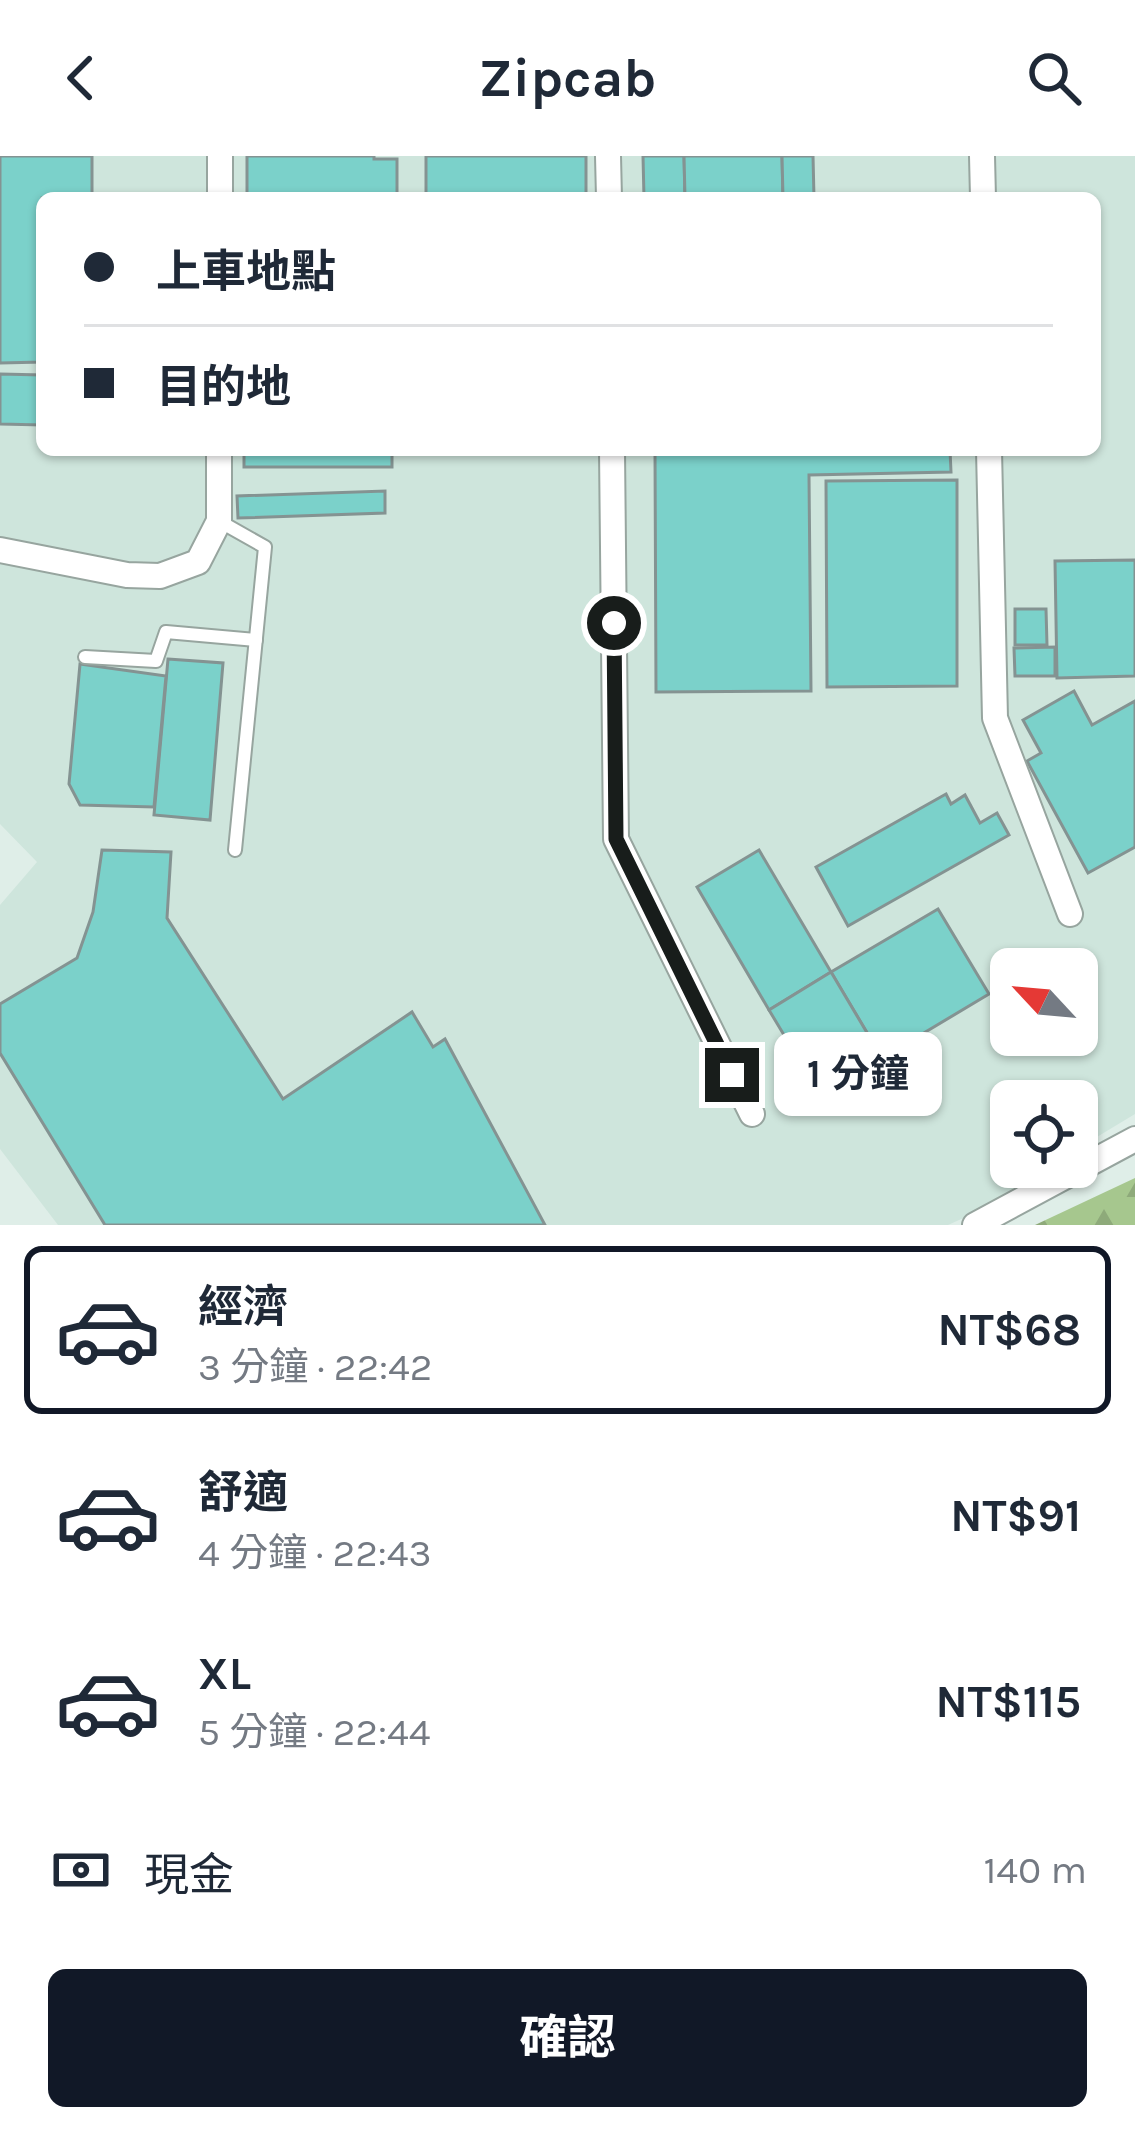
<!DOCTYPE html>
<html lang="zh-TW">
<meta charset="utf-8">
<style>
:root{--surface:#fff;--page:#f6f6f7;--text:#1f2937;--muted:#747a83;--line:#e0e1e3;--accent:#111827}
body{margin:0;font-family:Karla,"Noto Sans TC",sans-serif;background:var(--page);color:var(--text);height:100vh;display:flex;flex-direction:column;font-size:45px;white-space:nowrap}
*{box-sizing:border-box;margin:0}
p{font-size:39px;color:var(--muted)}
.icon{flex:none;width:66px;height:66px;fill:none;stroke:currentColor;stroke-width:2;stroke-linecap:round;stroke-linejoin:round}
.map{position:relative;height:1069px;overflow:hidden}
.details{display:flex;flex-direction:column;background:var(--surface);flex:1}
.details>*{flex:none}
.guide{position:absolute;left:36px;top:36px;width:1065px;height:264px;border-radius:18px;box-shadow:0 3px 9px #0004;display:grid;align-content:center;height:264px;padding:0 48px;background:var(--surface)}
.needle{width:78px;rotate:296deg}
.fabs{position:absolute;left:990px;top:792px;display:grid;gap:24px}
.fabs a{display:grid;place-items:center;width:108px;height:108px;border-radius:18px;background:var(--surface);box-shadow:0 3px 9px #0004;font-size:60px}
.end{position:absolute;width:54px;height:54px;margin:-27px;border:15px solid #181d1b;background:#fff;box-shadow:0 0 0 6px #fff}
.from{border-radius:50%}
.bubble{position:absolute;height:84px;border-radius:18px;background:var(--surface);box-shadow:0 3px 9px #0004;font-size:39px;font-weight:700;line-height:84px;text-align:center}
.guide b{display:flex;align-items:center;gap:42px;height:114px;font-size:45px}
.guide b+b{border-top:3px solid var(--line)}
.guide i{width:30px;height:30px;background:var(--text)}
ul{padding:21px 0 0;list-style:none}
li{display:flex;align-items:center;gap:36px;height:168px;margin:0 24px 18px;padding:0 24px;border:6px solid transparent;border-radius:18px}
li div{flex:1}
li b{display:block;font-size:45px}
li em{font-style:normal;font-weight:700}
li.selected{border-color:var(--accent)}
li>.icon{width:108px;height:108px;stroke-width:1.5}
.pay{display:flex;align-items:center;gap:30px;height:132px;padding:0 48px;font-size:45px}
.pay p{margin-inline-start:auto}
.button{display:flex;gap:24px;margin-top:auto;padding:24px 48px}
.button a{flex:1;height:138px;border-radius:18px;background:var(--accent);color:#fff;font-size:48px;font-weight:700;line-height:138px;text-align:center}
header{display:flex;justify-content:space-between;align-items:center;height:156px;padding:0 48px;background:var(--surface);font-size:54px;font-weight:700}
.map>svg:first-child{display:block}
.built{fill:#cee5dc;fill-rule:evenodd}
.forest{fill:url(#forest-firs)}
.building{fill:#7bd1ca;stroke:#849392;stroke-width:3}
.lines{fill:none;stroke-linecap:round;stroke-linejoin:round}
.lane-casing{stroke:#97a59f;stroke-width:16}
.street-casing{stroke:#97a59f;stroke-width:28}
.lane{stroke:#fff;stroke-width:12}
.street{stroke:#fff;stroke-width:24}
.route{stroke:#181d1b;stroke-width:15}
</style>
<header><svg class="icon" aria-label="back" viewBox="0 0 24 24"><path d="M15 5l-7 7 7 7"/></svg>Zipcab<svg class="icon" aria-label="search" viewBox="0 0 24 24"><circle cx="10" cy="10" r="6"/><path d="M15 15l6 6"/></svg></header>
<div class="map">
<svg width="1135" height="1069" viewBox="0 0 1135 1069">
<defs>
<pattern id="forest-firs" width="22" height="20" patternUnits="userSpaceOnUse" patternTransform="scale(3)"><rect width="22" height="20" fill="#a6c78e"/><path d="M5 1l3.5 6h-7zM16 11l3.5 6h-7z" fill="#8eaa7a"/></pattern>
</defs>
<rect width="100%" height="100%" fill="#dfeee8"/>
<!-- built -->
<path class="built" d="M0,0H1135V958L1077,993V945H1011V1011H1048L968,1060L948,1069H58L0,993V749L37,706L0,668ZM42,42H1095V294H42ZM1011,813H1077V879H1011Z"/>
<!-- forest -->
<path class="forest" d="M1135,1022V1069H1035Z"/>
<!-- building -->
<g class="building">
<path d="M0,0H92V42H42V206L0,207Z"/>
<path d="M247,0H374V3H397V42H247Z"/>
<rect x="426" y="0" width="160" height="42"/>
<path d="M643,0H684L685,42H644Z"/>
<path d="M684,0H782L783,42H685Z"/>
<path d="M782,0H813L814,42H783Z"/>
<path d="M0,218L42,219V269L0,268Z"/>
<rect x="244" y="294" width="148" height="17"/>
<path d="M655,294H950L951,316L809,319L811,535L656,536Z"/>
<path d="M957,324V530L827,531L826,325Z"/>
<path d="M385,335V357L238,362L237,340Z"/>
<path d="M1135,404V520L1057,522L1055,405Z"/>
<path d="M1015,453H1046L1047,489H1015Z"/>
<path d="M1055,491V520H1015L1014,492Z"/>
<path d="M168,503L223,507L210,664L154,659Z"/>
<path d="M80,508L166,520L154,651L80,649L69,628Z"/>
<path d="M1074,535L1092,569L1135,545V691L1088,717L1027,605L1041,597L1023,564Z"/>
<path d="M946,638L951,648L965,639L980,667L997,657L1009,679L848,770L816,711Z"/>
<path d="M102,694L171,696L167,762L283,943L412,856L433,891L445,883L545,1069H105L0,897V848L77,802L93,756Z"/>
<path d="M759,694L831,816L769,854L697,731Z"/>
<path d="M938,753L989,838L882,902L831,816Z"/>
<path d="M831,816L882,902L820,939L769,854Z"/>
</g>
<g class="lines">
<!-- lane casing -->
<g class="lane-casing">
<g id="lane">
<path d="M219,365L265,391L235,694"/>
<path d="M85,501L156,505L166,476L256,484"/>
</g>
</g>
<!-- street casing -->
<g class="street-casing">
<g id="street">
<path d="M608,0L609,42"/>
<path d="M982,0L983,42"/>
<path d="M220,42V0"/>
<path d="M612,294L616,683L752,958"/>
<path d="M989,294L995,562L1070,758"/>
<path d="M0,394L127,419L160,420L198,406L219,365V294"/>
<path d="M975,1069L1135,983"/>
</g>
</g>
<!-- lane -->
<use href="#lane" class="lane"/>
<!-- street -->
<use href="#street" class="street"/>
</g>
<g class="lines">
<!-- route -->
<path class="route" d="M614,467L616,683L732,919"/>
</g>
</svg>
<div class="fabs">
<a><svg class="needle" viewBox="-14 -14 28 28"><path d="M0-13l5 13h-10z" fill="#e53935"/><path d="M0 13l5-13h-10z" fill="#747a83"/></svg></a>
<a><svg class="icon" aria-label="locate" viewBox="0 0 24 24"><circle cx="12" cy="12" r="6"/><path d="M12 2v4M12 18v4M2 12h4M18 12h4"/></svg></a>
</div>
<i class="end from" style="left:614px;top:467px"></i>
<i class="end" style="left:732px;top:919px"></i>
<div class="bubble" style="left:774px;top:876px;width:168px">1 分鐘</div>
<div class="guide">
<b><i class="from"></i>上車地點</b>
<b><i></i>目的地</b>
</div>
</div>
<section class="details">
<ul>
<li class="selected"><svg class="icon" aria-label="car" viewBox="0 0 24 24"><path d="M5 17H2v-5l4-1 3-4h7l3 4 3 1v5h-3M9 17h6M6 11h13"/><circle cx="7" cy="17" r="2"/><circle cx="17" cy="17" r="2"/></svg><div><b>經濟</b><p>3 分鐘 · 22:42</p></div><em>NT$68</em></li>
<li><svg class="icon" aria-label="car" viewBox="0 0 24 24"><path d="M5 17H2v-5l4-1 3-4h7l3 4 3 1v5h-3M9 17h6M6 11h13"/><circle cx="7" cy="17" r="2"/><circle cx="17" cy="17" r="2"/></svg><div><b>舒適</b><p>4 分鐘 · 22:43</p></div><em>NT$91</em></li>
<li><svg class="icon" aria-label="car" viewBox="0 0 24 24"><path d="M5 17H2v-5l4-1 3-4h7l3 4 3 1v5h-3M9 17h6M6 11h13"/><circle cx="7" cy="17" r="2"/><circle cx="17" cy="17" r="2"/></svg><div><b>XL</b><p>5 分鐘 · 22:44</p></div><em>NT$115</em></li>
</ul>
<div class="pay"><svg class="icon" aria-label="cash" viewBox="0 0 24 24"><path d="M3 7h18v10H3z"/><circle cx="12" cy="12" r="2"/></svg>現金<p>140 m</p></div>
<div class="button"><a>確認</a></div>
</section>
